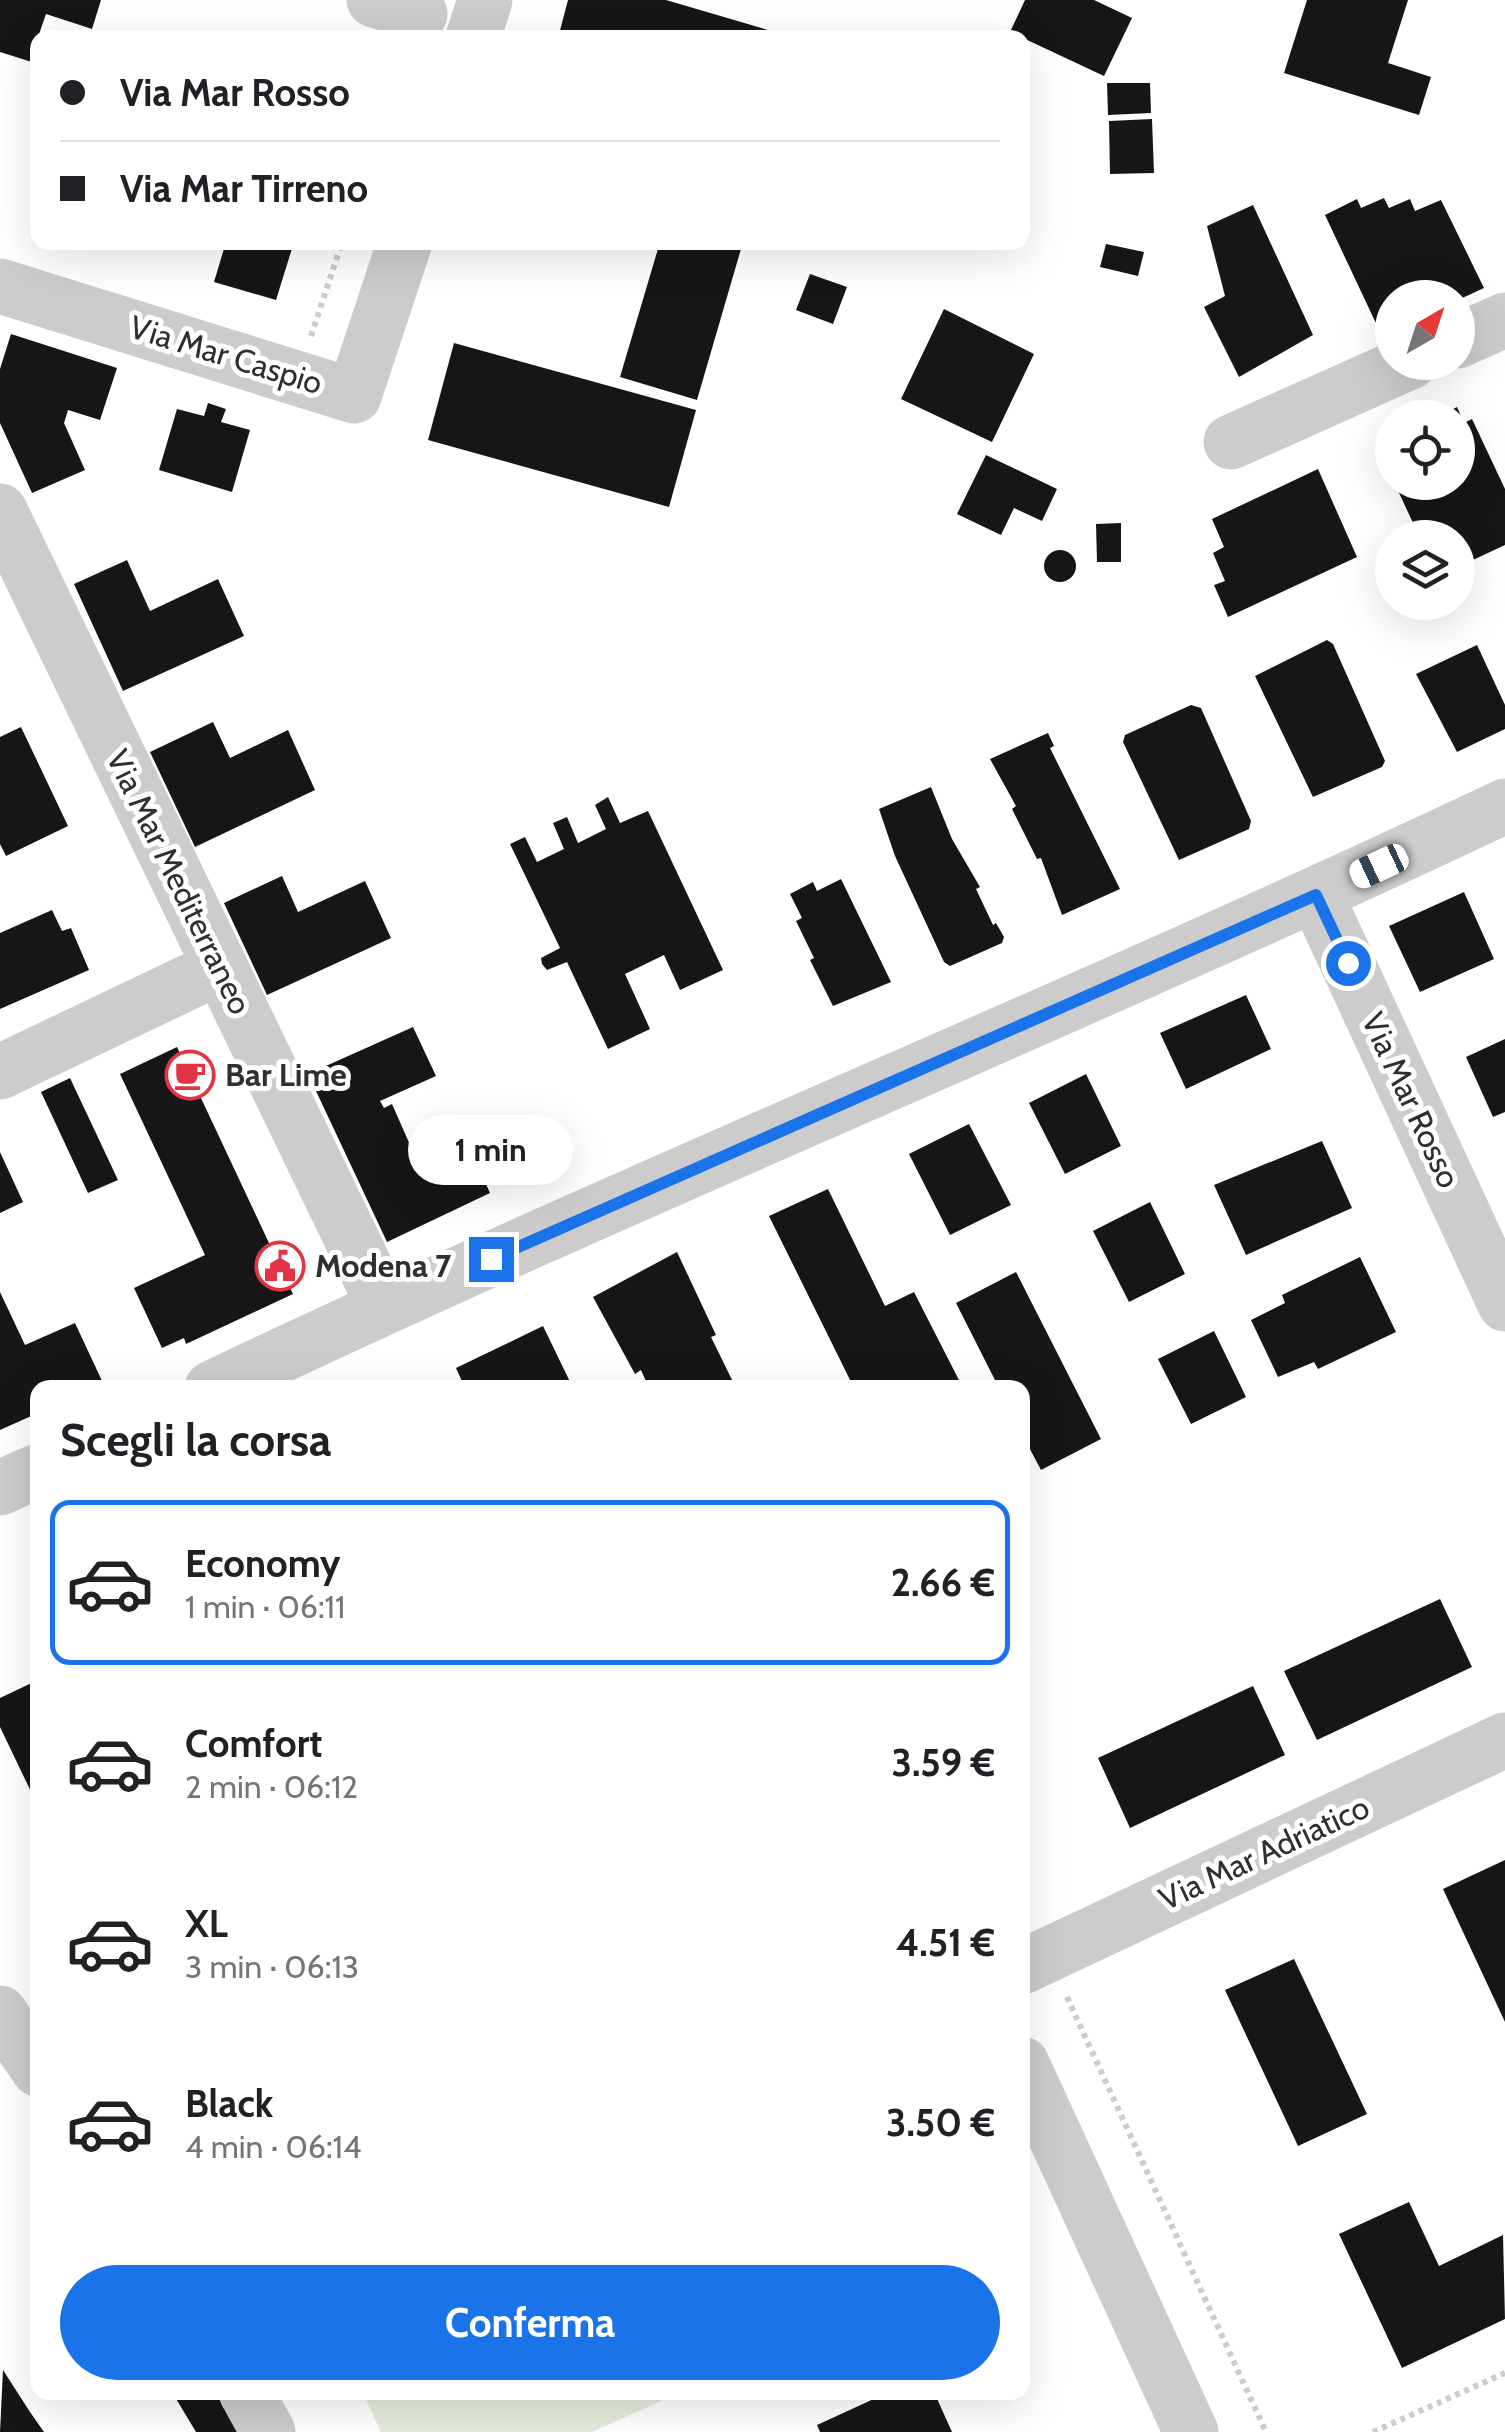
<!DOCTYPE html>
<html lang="it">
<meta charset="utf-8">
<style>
:root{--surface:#fff;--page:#f2f2f2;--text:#202124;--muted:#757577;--line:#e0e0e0;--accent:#1a73e8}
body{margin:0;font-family:Cabin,sans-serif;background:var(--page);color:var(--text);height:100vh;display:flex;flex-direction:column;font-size:38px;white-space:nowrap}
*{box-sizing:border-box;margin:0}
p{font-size:32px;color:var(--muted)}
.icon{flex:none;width:55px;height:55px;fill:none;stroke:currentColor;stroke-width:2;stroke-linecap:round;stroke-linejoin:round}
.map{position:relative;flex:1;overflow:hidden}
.details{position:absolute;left:30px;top:1380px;width:1000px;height:1020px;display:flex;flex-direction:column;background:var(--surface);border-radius:20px;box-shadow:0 10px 40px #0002}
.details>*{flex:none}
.hud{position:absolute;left:30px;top:30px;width:1000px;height:220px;border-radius:20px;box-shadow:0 10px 40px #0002;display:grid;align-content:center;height:220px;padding:0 30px;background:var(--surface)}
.needle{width:65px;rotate:39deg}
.tools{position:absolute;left:1375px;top:280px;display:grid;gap:20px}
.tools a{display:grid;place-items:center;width:100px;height:100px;border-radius:50%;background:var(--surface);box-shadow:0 10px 40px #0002;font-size:50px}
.end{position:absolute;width:45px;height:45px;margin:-22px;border:12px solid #1a73e8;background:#fff;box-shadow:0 0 0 5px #fff}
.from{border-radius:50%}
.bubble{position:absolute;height:70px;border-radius:35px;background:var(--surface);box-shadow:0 10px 40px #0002;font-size:32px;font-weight:800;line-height:70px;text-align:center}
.car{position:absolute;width:30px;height:60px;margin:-30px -15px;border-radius:12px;box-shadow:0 0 8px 2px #0007;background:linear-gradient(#fff 24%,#345 0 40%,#fff 0 76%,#345 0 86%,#fff 0)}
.hud b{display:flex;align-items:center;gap:35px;height:95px;font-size:38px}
.hud b+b{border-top:2px solid var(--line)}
.hud i{width:25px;height:25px;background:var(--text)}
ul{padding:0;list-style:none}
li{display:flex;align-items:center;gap:30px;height:165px;margin:0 20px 15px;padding:0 10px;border:5px solid transparent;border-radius:20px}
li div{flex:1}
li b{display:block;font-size:38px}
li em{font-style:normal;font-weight:800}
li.on{border-color:var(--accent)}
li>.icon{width:90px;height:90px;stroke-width:1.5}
h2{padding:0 30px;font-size:45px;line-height:120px}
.button{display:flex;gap:20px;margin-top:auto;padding:20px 30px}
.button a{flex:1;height:115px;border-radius:60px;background:var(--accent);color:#fff;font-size:40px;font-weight:800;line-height:115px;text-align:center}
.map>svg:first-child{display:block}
.green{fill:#e5ecdd}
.building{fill:#161616}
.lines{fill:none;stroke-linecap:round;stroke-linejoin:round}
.path{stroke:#ccc;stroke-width:6;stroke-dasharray:5 5;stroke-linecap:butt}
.minor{stroke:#ccc;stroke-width:55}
.route{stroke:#1a73e8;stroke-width:12}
.labels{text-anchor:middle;stroke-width:10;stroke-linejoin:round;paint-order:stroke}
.street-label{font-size:32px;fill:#2f2f2f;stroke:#fff}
.poi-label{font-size:32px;font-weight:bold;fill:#2f2f2f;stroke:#fff;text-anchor:start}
</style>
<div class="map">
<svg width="1505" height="2432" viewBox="0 0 1505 2432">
<rect width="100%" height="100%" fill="#fff"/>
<!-- green -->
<path class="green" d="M363,2393H679L592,2432H381Z"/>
<!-- building -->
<g class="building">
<path d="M0,0H101L92,29L46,14L37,40L38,64L0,52Z"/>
<path d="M568,0H666L795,38H558Z"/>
<path d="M1025,0H1094L1132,18L1104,76L1010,32Z"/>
<path d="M1307,0H1408L1388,63L1431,77L1419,115L1284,73Z"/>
<path d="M1107,83H1150L1151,113L1108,115Z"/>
<path d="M1152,119L1154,173L1110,174L1109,121Z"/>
<path d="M1384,198L1389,208L1410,199L1415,211L1441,200L1484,288L1458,300L1392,298V331L1382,336L1325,215L1357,199L1361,208Z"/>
<path d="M1253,205L1313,335L1239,377L1204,307L1225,296L1207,226Z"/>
<path d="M226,242H294L276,300L214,282Z"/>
<path d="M660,242H743L697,400L620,377Z"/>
<path d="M1106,244L1144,252L1138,276L1100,267Z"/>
<path d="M810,274L847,287L833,324L796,310Z"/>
<path d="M944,309L1034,354L992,442L901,399Z"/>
<path d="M11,334L117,368L100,420L68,410L64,423L85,470L32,493L0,423V369Z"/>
<path d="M454,343L696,410L669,507L428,440Z"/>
<path d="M208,403L226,409L221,422L250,430L232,492L159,470L177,409L204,416Z"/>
<path d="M1457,407L1464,423L1472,419L1505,489V545L1458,567V538H1420L1394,482H1458V418H1435Z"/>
<path d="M1392,439V478L1377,446Z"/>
<path d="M986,455L1057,489L1042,521L1014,508L1001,535L957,514Z"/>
<path d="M1318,469L1357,557L1228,617L1214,585L1225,581L1213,553L1224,547L1212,519Z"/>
<path d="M1121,523V562H1097L1096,524Z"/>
<circle cx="1060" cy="566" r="16"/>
<path d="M127,560L150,611L218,579L244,636L123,691L74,584Z"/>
<path d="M1327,640L1333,644L1385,761L1382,767L1313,797L1255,676Z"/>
<path d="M1477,645L1505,705V729L1457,752L1416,674Z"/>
<path d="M1191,705L1201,708L1251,821L1249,829L1179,860L1123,742L1125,735Z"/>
<path d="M213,722L230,758L288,730L315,790L195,847L150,752Z"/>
<path d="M21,727L68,826L6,856L0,844V737Z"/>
<path d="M1048,733L1054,746L1050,748L1120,889L1062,915L1041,858L1037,859L1012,809L1016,806L990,759Z"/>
<path d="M931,787L952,839L980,887L976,889L993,925L996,923L1004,937L1002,943L950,966L944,962L895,856L879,809Z"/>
<path d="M608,797L620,823L648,811L723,970L680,990L664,955L625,974L650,1029L608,1049L567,962L547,970L542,964L541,958L560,948L510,844L525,837L537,862L564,849L553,823L567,817L578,843L606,829L595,805Z"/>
<path d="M282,876L298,912L365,881L391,938L267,995L224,903Z"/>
<path d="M841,879L891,982L833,1006L810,960L814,958L796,921L802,918L790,894L813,882L817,891Z"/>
<path d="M1464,892L1494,959L1420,992L1389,926Z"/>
<path d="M52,910L62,931L71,928L89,970L0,1009V933Z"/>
<path d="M1246,995L1271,1049L1186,1089L1160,1033Z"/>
<path d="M413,1027L436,1076L380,1101L384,1108L392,1104L418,1163L426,1158L424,1151L464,1135L490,1193L387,1242L308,1074Z"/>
<path d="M1505,1039V1112L1493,1117L1466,1057Z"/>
<path d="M177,1047L293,1294L186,1344L184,1338L162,1348L134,1288L205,1255L120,1074Z"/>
<path d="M1086,1074L1121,1146L1065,1174L1029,1103Z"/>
<path d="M70,1078L118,1180L88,1193L41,1092Z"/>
<path d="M969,1124L1011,1205L950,1235L909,1154Z"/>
<path d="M1322,1141L1352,1208L1246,1255L1214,1185Z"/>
<path d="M0,1152L23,1202L0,1213Z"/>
<path d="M828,1189L885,1306L914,1292L963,1388H854L769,1216Z"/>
<path d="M1150,1202L1185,1274L1129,1302L1093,1231Z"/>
<path d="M677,1252L716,1335L711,1337L736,1388H649L641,1370L635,1374L593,1297Z"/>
<path d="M1360,1257L1396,1332L1318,1369L1314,1362L1278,1377L1251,1320L1285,1303L1282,1295Z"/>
<path d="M1016,1272L1101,1439L1041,1470L1022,1434V1388H999L956,1303Z"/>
<path d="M0,1292L25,1345L75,1323L103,1383L93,1388H38V1413L0,1430Z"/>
<path d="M543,1326L573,1388H465L456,1368Z"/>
<path d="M1214,1331L1246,1397L1191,1424L1158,1359Z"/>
<path d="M1440,1599L1472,1667L1317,1740L1284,1671Z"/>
<path d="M38,1680V1799L35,1800L0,1727V1698Z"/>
<path d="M1253,1686L1285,1755L1130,1828L1098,1758Z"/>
<path d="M1505,1860V2022L1443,1889Z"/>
<path d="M1294,1959L1367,2114L1298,2146L1225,1990Z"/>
<path d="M1409,2202L1439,2266L1503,2235L1505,2319L1402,2368L1339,2234Z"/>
<path d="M3,2370L30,2412L44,2432H0Z"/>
<path d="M182,2392H226L247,2432H196L175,2397Z"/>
<path d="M889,2392H934L952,2432H820L817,2425Z"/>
</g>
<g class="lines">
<!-- path -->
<g class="path">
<path d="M311,336L342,242"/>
<path d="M1067,1997L1266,2432"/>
<path d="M1373,2432L1505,2373"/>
</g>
<!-- minor -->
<g class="minor">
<path d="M374,0L420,14"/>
<path d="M473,38L485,0"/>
<path d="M0,286L354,396L405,242"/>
<path d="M1458,341L1505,320"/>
<path d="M1231,442L1410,362"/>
<path d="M0,511L384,1306"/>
<path d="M1316,895L1505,1304"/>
<path d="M0,1072L220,967"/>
<path d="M212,1388C639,1185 1078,1008 1505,806"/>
<path d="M0,1488L38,1471"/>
<path d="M1022,1967L1505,1740"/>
<path d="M0,2013L38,2069"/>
<path d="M1022,2064L1191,2432"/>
<path d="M246,2392L268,2432"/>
</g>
</g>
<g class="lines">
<!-- route -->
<path class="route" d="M491,1259L1316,895L1348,963"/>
</g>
<!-- icons -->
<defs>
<g id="cafe-ring" transform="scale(2.5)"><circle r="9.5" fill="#fff" stroke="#e33446" stroke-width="1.5"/><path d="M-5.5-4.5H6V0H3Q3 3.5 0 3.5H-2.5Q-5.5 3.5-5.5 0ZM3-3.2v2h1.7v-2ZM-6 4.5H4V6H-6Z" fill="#e33446"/></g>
<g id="civic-ring" transform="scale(2.5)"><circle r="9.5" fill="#fff" stroke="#e33446" stroke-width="1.5"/><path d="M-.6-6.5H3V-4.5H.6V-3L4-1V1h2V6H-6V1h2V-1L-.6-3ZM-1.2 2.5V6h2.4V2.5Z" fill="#e33446"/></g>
</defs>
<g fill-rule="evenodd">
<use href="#cafe-ring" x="190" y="1075"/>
<use href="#civic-ring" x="280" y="1266"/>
</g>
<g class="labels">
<!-- street labels -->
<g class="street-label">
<text transform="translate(226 355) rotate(17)" y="11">Via Mar Caspio</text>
<text transform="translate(179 882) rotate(64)" y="11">Via Mar Mediterraneo</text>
<text transform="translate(1411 1100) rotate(65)" y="11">Via Mar Rosso</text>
<text transform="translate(1264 1853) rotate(-25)" y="11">Via Mar Adriatico</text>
</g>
<!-- poi labels -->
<g class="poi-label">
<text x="225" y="1086">Bar Lime</text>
<text x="315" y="1277">Modena 7</text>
</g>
</g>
</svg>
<div class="tools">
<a><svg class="needle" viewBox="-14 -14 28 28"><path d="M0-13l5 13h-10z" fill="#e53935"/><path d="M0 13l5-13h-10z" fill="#757577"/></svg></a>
<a><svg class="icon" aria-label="locate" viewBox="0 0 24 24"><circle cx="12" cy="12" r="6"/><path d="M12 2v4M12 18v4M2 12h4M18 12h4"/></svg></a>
<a><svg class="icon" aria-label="layers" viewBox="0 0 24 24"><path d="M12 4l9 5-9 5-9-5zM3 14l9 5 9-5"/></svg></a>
</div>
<i class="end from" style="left:1348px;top:963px"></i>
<i class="end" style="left:491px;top:1259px"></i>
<div class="bubble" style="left:408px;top:1115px;width:165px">1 min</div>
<i class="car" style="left:1379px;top:866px;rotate:245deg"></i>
<div class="hud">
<b><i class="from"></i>Via Mar Rosso</b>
<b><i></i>Via Mar Tirreno</b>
</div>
<section class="details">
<h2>Scegli la corsa</h2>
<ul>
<li class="on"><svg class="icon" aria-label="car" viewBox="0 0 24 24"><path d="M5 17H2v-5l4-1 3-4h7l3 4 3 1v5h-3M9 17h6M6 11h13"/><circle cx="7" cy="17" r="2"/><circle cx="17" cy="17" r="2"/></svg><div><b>Economy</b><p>1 min · 06:11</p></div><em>2.66 €</em></li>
<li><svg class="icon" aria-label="car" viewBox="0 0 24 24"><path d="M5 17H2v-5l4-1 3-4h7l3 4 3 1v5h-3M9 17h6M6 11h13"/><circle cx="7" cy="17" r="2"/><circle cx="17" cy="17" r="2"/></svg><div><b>Comfort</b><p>2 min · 06:12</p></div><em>3.59 €</em></li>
<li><svg class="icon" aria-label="car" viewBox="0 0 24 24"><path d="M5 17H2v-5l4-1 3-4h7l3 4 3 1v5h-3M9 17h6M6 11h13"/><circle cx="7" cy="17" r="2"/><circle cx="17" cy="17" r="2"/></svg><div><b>XL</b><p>3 min · 06:13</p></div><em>4.51 €</em></li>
<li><svg class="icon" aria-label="car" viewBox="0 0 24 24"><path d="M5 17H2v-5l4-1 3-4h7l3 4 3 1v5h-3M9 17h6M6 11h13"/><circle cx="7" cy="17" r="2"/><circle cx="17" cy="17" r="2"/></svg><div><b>Black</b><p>4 min · 06:14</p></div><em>3.50 €</em></li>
</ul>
<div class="button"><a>Conferma</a></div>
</section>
</div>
